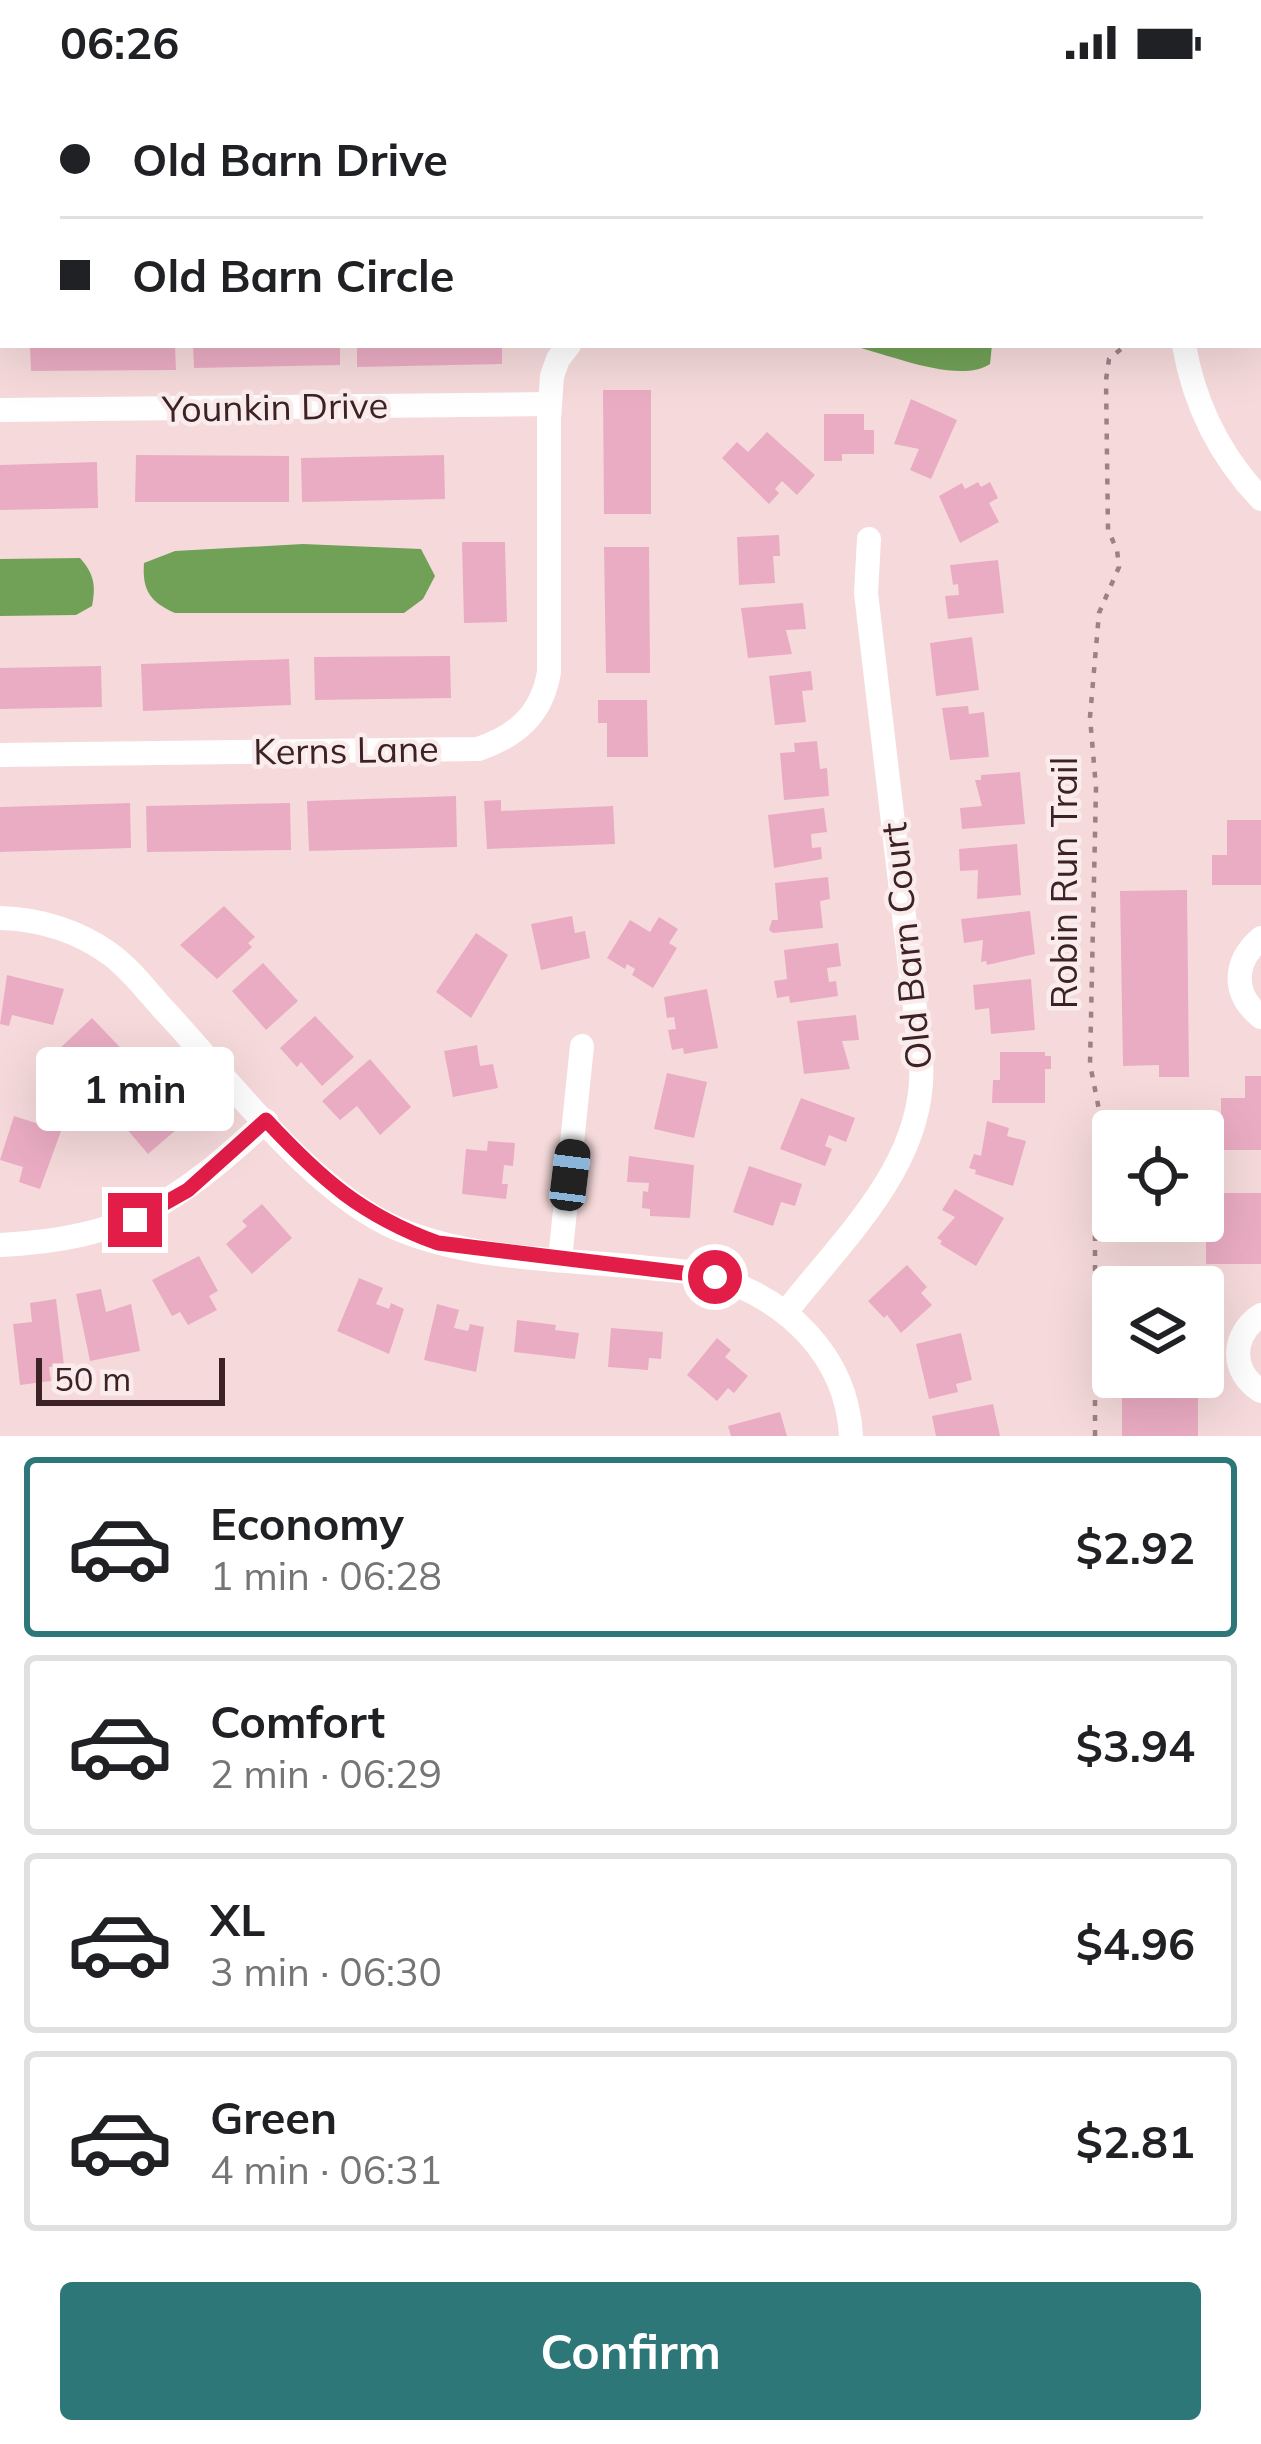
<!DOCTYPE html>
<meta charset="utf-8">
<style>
:root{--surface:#fff;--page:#f2f2f2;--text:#202124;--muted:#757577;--line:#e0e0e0;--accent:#2e7778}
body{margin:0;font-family:Mulish,sans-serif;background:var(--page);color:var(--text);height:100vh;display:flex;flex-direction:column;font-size:45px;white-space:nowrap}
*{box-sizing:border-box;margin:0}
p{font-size:39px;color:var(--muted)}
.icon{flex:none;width:66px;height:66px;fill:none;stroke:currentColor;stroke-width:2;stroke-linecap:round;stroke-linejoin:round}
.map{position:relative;height:1352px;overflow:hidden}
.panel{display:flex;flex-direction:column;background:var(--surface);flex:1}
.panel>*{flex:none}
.top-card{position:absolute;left:0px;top:0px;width:1263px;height:264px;box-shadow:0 12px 48px #0002;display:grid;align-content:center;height:264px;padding:0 60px;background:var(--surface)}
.buttons{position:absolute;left:1092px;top:1026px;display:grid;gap:24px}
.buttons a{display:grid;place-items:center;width:132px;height:132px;border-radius:12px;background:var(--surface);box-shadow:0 12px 48px #0002;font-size:60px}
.scale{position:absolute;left:36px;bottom:30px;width:189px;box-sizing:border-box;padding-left:12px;border:6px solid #3c2224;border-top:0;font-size:33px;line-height:42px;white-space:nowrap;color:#3c2224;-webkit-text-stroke:9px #faebec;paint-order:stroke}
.end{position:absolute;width:54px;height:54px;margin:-27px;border:15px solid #e11d48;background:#fff;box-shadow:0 0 0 6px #fff}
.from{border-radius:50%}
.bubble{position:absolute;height:84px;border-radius:12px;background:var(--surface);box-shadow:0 12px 48px #0002;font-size:39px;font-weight:700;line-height:84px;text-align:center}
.car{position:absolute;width:36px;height:72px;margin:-36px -18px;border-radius:15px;box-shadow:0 0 9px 3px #0007;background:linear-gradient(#222 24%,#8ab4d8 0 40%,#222 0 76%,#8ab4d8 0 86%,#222 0)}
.top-card b{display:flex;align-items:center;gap:42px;height:114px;font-size:45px}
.top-card b+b{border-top:3px solid var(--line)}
.top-card i{width:30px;height:30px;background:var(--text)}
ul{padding:21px 0 0;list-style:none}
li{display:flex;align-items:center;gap:36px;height:180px;margin:0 24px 18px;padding:0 36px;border:6px solid var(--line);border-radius:12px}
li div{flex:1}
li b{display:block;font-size:45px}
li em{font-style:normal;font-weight:700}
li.current{border-color:var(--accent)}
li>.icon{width:108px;height:108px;stroke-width:1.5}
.cta{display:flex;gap:24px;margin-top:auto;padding:24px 60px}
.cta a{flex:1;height:138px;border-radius:12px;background:var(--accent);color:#fff;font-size:48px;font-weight:700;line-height:138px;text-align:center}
.status{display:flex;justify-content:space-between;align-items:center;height:84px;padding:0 60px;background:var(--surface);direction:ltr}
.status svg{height:33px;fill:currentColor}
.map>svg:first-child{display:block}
.water{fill:#70a156}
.building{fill:#eaacc3}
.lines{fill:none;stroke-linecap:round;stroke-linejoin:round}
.path{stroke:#9d8284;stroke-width:4.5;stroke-dasharray:6 9;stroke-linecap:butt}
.minor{stroke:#fff;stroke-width:24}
.route{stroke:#e11d48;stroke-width:15}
.labels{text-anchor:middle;stroke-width:9;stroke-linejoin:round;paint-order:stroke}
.street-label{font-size:36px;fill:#3c2224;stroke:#faebec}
</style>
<div class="status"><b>06:26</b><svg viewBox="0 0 49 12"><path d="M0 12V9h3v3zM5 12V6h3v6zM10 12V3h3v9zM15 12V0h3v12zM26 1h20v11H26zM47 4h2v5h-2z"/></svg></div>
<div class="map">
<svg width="1261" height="1352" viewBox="0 0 1261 1352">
<rect width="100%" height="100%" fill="#f6dadb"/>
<!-- water -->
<g class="water">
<path d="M849,261H992L990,280C958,301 886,269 849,261Z"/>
<path d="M303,460L421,465L435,492L423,515L404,529H175C150,518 142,506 144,479L175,467Z"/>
<path d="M80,474C94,490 96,501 92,522L76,531L0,532V475Z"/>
</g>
<!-- building -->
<g class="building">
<path d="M30,261H175L176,286L31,287Z"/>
<path d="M193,261H340V281L194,284Z"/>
<path d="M357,261H502V280L357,283Z"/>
<path d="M603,306H651V430H604Z"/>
<path d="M911,315L957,336L931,395L910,386L919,365L894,360Z"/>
<path d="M824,330H864V346H874V370H842V377H824Z"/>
<path d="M767,348L815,391L797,411L782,397L775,405L779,409L769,420L722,374L737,358L748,368Z"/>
<path d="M136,371L289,372V418H135Z"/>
<path d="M444,371L445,415L302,418L301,374Z"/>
<path d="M97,378L98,424L0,426V381Z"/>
<path d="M978,398L981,403L990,398L998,414L989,419L999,438L960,459L939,412L962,399L965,405Z"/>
<path d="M779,451L780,472H773L775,499L739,501L737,453Z"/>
<path d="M462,458H505L507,538L464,539Z"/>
<path d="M604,463H649L650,589H606Z"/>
<path d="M998,476L1004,529L948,535L945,512L959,511L958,500L953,501L950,481Z"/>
<path d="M803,519L806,545L786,546L792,570L748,574L741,524Z"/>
<path d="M972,553L979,606L936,612L930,559Z"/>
<path d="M450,572L451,614L315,616L314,573Z"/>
<path d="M289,575L291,621L143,627L141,580Z"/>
<path d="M101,582L102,623L0,625V584Z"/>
<path d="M811,587L813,606L802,607L806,638L775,641L769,592Z"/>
<path d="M598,616H647L648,673H607V639H598Z"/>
<path d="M968,622L969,630L984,628L989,673L950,676L942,624Z"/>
<path d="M817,657L820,685L827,684L829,712L784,716L780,669L795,668L794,659Z"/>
<path d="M1020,688L1025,740L962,745L960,724L982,722L975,696H981V691Z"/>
<path d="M456,712L457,763L309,767L307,717Z"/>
<path d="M501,716V727L613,722L615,760L487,765L484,717Z"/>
<path d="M130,719L131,764L0,768V723Z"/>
<path d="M290,719L291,766L147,768L146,722Z"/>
<path d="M824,724L827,748L811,750L812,764L821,763L822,775L774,784L768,731Z"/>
<path d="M1227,736H1261V801H1212V771H1227Z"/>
<path d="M1017,760L1021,811L977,815L978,786L960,787L959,765Z"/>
<path d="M828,793L830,815L820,817L823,844L773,849L769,846L772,836H778L775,799Z"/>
<path d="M1187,806L1189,993H1159V981L1123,982L1120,807Z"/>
<path d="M224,822L255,853L248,859L252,863L217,895L180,861Z"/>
<path d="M1030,827L1035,870L987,881L986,877L981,878L983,856L964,859L961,835Z"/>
<path d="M572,832L575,849L585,847L590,874L541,886L531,840Z"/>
<path d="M659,833L678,845L669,859L677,864L653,904L632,891L635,885L627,880L625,885L607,874L630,836L650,848Z"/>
<path d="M476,849L508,871L471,934L436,908Z"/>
<path d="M838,859L841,882L827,884L829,898L836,897L838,912L790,919L789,912L777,914L774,897L787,895L784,866Z"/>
<path d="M263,879L298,917L266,946L232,907Z"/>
<path d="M7,891L64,905L53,941L12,931L9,942L0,940Z"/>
<path d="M1031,895L1035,946L991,950L989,924L975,926L973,901Z"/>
<path d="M707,905L718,964L684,970L683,964L672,966L668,946L676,945L674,933L667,934L664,913Z"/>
<path d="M856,931L859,956L842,957L850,985L804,990L797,937Z"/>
<path d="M315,932L354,973L322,1002L301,978L297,983L280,964Z"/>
<path d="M92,934L135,979L114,999L109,995L95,1009L56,968Z"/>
<path d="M477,961L480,982L493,980L498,1004L453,1013L444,967Z"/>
<path d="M1000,968H1045V972H1051V985H1045V1019H992L993,996H1000Z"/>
<path d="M370,975L411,1023L380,1051L357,1022L340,1036L322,1017Z"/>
<path d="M667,989L707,998L694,1054L654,1045Z"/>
<path d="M1245,992H1261V1066H1221V1014H1245Z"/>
<path d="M147,993L163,1012L158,1016L164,1023L169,1019L181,1033L173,1040L177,1045L148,1070L120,1037L127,1030L117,1019Z"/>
<path d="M801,1014L855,1034L846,1058L829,1051L825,1062L832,1065L825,1082L780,1065Z"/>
<path d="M14,1032L61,1047L40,1105L19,1098L23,1083L0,1076Z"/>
<path d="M987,1037L1009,1044L1007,1052L1026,1057L1013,1102L975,1090L976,1086L969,1084L974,1070L981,1072Z"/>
<path d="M488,1057L515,1059L513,1082L504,1081L502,1100H508L506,1115L462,1110L466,1065L487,1067Z"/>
<path d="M629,1072L694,1081L690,1134L650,1132V1125L642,1124L643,1107L648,1108L649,1099L627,1098Z"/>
<path d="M749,1082L802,1100L795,1122L781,1118L773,1142L733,1128Z"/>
<path d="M955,1105L1004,1134L976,1182L940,1160L942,1157L937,1154L955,1133L942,1126Z"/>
<path d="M1220,1109H1261V1180H1206V1144H1220Z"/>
<path d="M262,1120L292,1154L252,1190L226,1160L247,1142L242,1137Z"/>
<path d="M199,1172L218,1207L209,1212L217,1226L188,1241L180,1228L172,1232L152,1196Z"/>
<path d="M907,1181L927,1203L921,1209L932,1221L901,1249L887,1231L884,1234L868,1217Z"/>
<rect x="1122" y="1188" width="61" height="15"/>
<path d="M359,1194L383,1204L376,1220L389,1225L391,1219L404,1225L389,1270L337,1247Z"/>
<path d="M101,1205L106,1228L131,1220L140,1267L90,1277L76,1210Z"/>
<path d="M56,1215L64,1281L49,1283L51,1297L20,1301L13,1240L32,1238L30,1219Z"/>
<path d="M437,1220L459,1226L454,1244L468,1247L470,1240L484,1243L476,1288L424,1276Z"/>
<path d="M517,1236L556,1241L555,1246L579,1249L575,1275L514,1268Z"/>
<path d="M611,1244L663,1248L661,1275L649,1274L648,1286L608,1283Z"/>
<path d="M961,1249L972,1296L956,1300L958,1308L929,1315L916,1260Z"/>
<path d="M717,1254L731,1266L725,1273L748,1292L734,1309L728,1304L717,1317L687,1291Z"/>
<rect x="1122" y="1293" width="76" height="59"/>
<path d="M993,1320L1000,1352H936L932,1332Z"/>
<path d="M780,1328L787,1352H731L728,1342Z"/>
</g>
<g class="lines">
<!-- path -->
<path class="path" d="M1095,1352V1140L1101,1105V1036L1090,980L1096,704L1090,633L1099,529L1119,483L1117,466L1108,446L1106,296L1109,275L1126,261"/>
<!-- minor -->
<g class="minor">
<path d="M432,0V3"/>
<path d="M831,3L833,1"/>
<path d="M1182,3V0"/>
<path d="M1184,261C1194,319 1220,372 1261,415"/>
<path d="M0,326L550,320"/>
<path d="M0,671L478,665C517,652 542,630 549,588V335L552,292L558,275L569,261"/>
<path d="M0,834C39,835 78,847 110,870C132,886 149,910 167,929C231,998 312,1108 398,1145C472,1176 560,1175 640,1183C663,1186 689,1186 712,1193C786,1213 847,1272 851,1352"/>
<path d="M1261,854C1233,878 1232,910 1261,933"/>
<path d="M0,1161C125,1155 176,1120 266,1037"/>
<path d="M560,1175L582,962"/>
<path d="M786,1228C844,1153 928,1078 921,976L866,509L869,455"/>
<path d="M1261,1231C1231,1251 1230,1288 1261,1307"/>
</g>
</g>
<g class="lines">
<!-- route -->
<path class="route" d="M135,1136L188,1106L266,1036C321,1095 361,1131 438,1159L715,1193"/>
</g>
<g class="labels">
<!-- street labels -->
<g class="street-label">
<text transform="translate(275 323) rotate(-1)" y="13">Younkin Drive</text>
<text transform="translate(346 666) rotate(-1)" y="13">Kerns Lane</text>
<text transform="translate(1064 799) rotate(-90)" y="13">Robin Run Trail</text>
<text transform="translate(906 862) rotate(-96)" y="13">Old Barn Court</text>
</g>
</g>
</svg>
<div class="buttons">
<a><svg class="icon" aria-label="locate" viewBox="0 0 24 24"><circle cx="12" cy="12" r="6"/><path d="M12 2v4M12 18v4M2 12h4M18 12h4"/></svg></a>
<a><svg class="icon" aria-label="layers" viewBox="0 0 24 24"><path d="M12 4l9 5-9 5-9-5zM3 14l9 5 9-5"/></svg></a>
</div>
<div class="scale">50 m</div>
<i class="end from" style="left:715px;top:1193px"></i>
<i class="end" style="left:135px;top:1136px"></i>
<div class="bubble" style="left:36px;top:963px;width:198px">1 min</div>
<i class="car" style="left:570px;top:1091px;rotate:7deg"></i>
<div class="top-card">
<b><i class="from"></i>Old Barn Drive</b>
<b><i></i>Old Barn Circle</b>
</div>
</div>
<section class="panel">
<ul>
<li class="current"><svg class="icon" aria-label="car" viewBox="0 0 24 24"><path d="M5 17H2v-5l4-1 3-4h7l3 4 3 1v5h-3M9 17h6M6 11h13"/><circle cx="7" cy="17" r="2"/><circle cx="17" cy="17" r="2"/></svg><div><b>Economy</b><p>1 min · 06:28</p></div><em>$2.92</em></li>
<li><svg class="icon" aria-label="car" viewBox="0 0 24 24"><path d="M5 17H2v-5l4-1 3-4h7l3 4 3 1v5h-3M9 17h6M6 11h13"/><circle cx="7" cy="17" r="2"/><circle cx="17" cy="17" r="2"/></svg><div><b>Comfort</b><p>2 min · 06:29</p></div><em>$3.94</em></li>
<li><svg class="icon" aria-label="car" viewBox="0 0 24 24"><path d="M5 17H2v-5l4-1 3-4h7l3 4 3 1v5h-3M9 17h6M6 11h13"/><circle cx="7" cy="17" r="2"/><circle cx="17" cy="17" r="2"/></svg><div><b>XL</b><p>3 min · 06:30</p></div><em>$4.96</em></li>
<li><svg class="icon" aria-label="car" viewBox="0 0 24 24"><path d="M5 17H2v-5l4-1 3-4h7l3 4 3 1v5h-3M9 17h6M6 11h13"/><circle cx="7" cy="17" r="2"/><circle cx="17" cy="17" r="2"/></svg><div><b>Green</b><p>4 min · 06:31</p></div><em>$2.81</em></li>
</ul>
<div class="cta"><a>Confirm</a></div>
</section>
